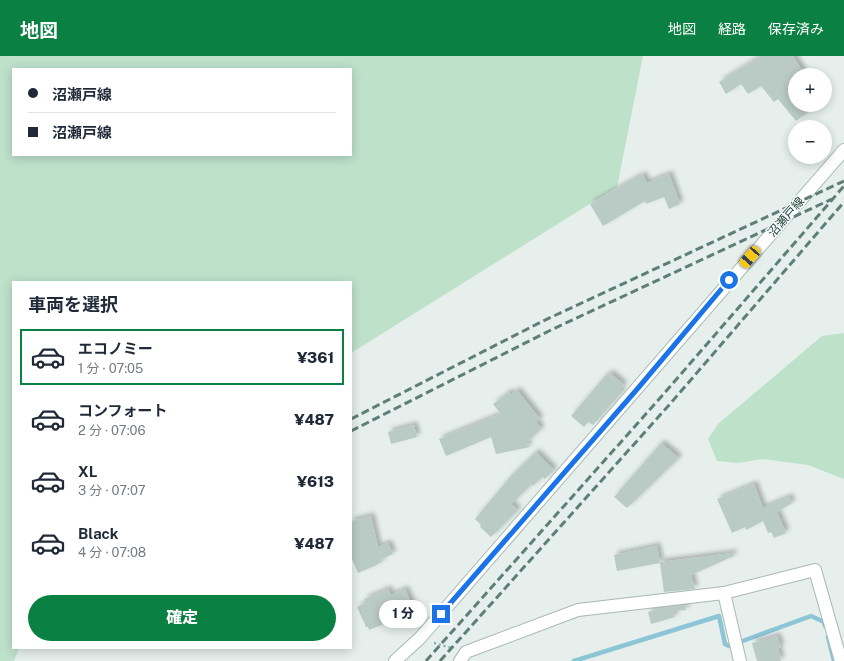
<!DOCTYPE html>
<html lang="ja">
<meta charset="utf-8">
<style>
:root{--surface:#fff;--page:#f2f2f3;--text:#1f2937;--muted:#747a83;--line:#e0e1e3;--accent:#0b8043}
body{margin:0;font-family:"Public Sans","Noto Sans JP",sans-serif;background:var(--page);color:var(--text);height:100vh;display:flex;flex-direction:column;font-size:15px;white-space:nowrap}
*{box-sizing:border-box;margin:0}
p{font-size:13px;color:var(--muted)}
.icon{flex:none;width:22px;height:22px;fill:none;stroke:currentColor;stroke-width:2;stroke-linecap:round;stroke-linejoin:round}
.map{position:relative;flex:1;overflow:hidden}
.panel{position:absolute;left:12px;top:225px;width:340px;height:368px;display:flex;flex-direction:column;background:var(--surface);border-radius:0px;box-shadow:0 2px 10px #0003}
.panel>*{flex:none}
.banner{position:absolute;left:12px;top:12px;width:340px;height:88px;border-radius:0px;box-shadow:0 2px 10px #0003;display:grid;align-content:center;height:88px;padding:0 16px;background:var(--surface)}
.buttons{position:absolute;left:788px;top:12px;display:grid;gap:8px}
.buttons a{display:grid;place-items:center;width:44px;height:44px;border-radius:50%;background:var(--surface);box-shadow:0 2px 10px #0003;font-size:20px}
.end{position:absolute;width:18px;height:18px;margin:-9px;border:5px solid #1a73e8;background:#fff;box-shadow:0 0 0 2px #fff}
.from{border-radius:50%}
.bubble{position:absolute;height:28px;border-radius:14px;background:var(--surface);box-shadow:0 2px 10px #0003;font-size:13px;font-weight:800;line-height:28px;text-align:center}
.car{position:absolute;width:12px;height:24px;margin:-12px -6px;border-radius:5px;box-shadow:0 0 3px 1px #0007;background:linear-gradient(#f5c518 24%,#345 0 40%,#f5c518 0 76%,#345 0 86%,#f5c518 0)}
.banner b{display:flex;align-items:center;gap:14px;height:38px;font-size:15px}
.banner b+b{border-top:1px solid var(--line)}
.banner i{width:10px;height:10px;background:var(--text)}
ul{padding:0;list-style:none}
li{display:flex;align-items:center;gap:12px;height:56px;margin:0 8px 6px;padding:0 8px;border:2px solid transparent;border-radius:0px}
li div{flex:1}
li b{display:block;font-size:15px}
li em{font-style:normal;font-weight:800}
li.selected{border-color:var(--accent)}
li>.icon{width:36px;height:36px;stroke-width:1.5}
h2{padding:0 16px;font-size:18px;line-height:48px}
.cta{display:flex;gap:8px;margin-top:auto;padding:8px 16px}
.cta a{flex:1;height:46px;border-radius:24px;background:var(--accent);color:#fff;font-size:16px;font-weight:800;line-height:46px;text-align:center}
header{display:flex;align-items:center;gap:24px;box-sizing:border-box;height:56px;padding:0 20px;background:var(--accent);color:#fff}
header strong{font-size:19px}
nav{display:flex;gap:22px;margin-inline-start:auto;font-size:14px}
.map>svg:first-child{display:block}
.green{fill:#bee1ca;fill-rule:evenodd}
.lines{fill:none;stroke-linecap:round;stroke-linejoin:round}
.stream{stroke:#8cc5d6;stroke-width:4.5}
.building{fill:#bacac5;filter:url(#shadow)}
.street-casing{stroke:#a8b8b4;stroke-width:14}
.secondary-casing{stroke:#a3bcb5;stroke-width:14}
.path{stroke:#84b4a9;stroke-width:2.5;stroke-dasharray:2 3;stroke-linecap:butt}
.street{stroke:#fff;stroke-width:12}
.secondary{stroke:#fff;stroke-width:12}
.rail{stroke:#5e7e77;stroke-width:3;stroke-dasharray:8 4;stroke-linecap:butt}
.route{stroke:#1a73e8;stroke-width:5}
.labels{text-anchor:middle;stroke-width:3;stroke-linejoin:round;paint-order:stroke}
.street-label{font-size:12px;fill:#23433c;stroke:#f7fbf9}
</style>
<header>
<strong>地図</strong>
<nav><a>地図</a><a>経路</a><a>保存済み</a></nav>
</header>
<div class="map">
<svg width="844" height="605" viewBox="0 0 844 605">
<defs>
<filter id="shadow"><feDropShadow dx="3.5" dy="-3.5" stdDeviation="2" flood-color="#0004"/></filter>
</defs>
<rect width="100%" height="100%" fill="#e6efec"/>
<!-- green -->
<g class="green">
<path d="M0,0H643L617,131L351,297V226H13V592H19L14,605H0ZM13,13H351V99H13Z"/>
<path d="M844,277V423L808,409L763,403L738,407L717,405L708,383L718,368L822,280Z"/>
</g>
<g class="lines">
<!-- stream -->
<g class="stream">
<path d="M828,581L834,605"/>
<path d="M740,586L811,560L824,566L825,570"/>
<path d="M574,605L719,560L725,588L729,590"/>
</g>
</g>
<!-- building -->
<g class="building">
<path d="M761,0H793L805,19H795V49H818L796,65L778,43L774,46L761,30L748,38L741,28L726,38L719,26Z"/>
<path d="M669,118L680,148L669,153L664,141L646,148L645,145L603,170L590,148L632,124L643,119L647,127Z"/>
<path d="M610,317L624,329L620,334L622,336L593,369L588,366L584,371L571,360L606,319L607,320Z"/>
<path d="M517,334L540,363L536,366L541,373L526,387L530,391L496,398L491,381L446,400L439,383L501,358L493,348L509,336L511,339Z"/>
<path d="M414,369L417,381L391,388L388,376Z"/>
<path d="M661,387L679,402L627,452L614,441Z"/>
<path d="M536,396L554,414L545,423L542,421L533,430L532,428L511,448L518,454L491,481L480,471L481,469L475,463L511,420Z"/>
<path d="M754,428L763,452L789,441L792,447L777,456L786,477L774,482L771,476L768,477L763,465L746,474L745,471L732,477L717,443Z"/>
<path d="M371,460L378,491L388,487L393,498L381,503L382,506L377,508V509L358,517L351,501V465Z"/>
<path d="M657,490L660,506L733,497L734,500L691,519L695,533L664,536L660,507L617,515L614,499Z"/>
<path d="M388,533L391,539L405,533L415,555L369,574L368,571H366L357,551L366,547L364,543Z"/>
<path d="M685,549L686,554L673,555L675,561L651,568L648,556L666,551Z"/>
<path d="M777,580L781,591L778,592L781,605H757L752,587Z"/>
</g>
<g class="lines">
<!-- street casing -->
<g class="street-casing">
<g id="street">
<path d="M724,537L740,605"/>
<path d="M460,605L466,596L578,554L724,537L815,514L841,605"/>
</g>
</g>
<!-- secondary casing -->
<g class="secondary-casing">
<path id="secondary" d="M395,605L420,582L844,94"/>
</g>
<!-- path -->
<path class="path" d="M434,587L452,592"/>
<!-- street -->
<use href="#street" class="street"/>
<!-- secondary -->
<use href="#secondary" class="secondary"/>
<!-- rail -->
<g class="rail">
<path d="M351,363L543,265L844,125"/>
<path d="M351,375L553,273L832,143"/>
<path d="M426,605L661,341L844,130"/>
<path d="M440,605L670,348L844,146"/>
</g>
</g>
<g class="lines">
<!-- route -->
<path class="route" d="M441,558L639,331L729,224"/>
</g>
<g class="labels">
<!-- street labels -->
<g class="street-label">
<text transform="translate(786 161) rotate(-49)" y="4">沼瀬戸線</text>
</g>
</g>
</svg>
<div class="buttons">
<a>+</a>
<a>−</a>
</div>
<i class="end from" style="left:729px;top:224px"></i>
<i class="end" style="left:441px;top:558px"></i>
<div class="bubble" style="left:379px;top:544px;width:48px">1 分</div>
<i class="car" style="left:750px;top:201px;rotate:221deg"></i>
<div class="banner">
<b><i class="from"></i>沼瀬戸線</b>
<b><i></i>沼瀬戸線</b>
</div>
<section class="panel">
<h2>車両を選択</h2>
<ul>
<li class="selected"><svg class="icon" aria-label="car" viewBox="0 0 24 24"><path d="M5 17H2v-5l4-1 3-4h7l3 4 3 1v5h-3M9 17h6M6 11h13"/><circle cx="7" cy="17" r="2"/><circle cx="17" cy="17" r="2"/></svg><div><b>エコノミー</b><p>1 分 · 07:05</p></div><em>¥361</em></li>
<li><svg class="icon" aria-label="car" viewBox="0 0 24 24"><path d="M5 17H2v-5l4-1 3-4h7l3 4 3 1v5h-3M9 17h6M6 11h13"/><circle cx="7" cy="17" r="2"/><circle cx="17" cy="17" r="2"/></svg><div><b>コンフォート</b><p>2 分 · 07:06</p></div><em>¥487</em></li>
<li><svg class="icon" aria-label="car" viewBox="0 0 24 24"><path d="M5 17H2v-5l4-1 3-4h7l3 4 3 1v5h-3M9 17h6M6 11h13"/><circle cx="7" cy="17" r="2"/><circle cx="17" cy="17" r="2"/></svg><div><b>XL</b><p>3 分 · 07:07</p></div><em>¥613</em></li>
<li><svg class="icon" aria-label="car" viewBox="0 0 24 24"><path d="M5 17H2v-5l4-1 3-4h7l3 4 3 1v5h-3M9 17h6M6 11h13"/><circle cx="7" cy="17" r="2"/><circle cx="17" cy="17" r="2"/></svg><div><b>Black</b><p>4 分 · 07:08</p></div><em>¥487</em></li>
</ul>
<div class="cta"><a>確定</a></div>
</section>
</div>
